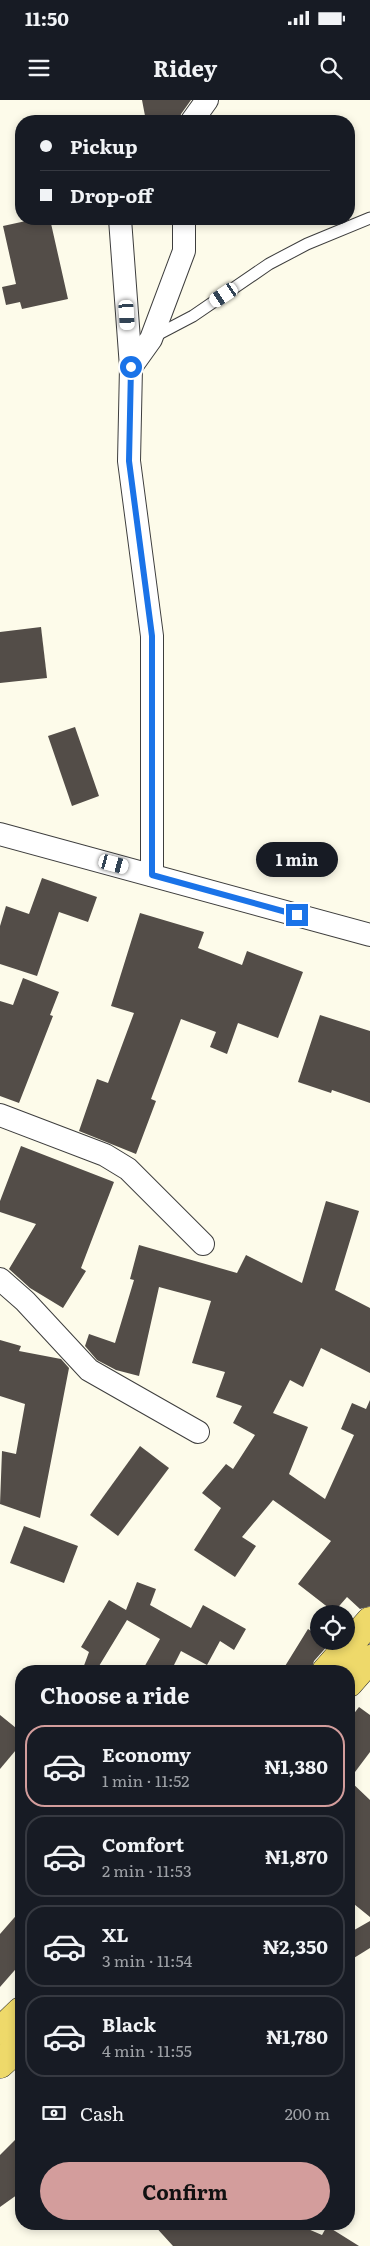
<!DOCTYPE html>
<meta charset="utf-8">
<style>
:root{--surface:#171b24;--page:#242831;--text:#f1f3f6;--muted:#9ea1a6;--line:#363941;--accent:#d39d9c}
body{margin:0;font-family:Literata,serif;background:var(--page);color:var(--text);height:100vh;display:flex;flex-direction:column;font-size:19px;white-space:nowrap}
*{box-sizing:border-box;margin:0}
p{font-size:16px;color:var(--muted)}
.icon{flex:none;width:28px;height:28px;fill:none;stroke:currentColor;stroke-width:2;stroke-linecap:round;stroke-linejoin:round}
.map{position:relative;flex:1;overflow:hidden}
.drawer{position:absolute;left:15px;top:1565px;width:340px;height:565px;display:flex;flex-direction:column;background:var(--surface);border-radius:20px;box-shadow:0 2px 8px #0003}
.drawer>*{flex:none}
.top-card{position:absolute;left:15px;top:15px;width:340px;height:110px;border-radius:20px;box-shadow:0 2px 8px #0003;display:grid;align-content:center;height:110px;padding:0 25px;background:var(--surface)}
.controls{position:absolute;left:310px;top:1505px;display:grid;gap:10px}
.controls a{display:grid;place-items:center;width:45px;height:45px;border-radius:50%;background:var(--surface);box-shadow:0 2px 8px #0003;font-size:25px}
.end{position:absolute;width:22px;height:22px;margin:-11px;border:6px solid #1a73e8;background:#fff;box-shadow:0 0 0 2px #fff}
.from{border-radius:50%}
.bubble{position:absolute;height:35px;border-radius:18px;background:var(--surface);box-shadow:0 2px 8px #0003;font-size:16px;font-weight:700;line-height:35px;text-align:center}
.car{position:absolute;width:15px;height:30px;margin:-15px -8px;border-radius:6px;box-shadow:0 0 4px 1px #0007;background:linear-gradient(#fff 24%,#345 0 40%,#fff 0 76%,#345 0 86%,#fff 0)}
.top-card b{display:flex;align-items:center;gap:18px;height:48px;font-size:19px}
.top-card b+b{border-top:1px solid var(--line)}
.top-card i{width:12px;height:12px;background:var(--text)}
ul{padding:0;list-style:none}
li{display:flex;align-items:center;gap:15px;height:82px;margin:0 10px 8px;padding:0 15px;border:2px solid var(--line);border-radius:20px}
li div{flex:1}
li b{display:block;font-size:19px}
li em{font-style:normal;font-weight:700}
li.on{border-color:var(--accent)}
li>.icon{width:45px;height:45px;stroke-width:1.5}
h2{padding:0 25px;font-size:22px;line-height:60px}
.pay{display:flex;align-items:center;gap:12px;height:55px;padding:0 25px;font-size:19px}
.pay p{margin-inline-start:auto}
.cta{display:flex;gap:10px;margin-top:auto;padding:10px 25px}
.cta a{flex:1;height:58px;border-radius:30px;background:var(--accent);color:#111;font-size:20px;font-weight:700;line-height:58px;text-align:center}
.status{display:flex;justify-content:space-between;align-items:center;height:35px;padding:0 25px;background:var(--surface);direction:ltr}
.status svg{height:14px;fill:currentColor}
header{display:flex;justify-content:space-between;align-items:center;height:65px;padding:0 25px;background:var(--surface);font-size:22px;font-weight:700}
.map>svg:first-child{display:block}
.building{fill:#534d48}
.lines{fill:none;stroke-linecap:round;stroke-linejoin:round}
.lane-casing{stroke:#3e3e3e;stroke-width:13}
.street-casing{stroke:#3e3e3e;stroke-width:24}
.primary-casing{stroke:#1c1c1c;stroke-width:29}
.lane{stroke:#fff;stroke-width:11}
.street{stroke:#fff;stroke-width:22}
.primary{stroke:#eed96a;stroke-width:28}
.route{stroke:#1a73e8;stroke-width:6}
</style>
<div class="status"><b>11:50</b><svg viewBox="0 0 49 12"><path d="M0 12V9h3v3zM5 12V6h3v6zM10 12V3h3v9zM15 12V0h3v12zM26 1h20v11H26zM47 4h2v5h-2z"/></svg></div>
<header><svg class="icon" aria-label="menu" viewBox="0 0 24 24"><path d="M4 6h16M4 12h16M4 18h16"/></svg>Ridey<svg class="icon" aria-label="search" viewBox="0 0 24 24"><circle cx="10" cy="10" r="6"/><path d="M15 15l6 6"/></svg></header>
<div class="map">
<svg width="370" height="2146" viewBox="0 0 370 2146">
<rect width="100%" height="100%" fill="#fdfbea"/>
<!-- building -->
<g class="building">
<path d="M142,0H191L181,14L179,21H146Z"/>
<path d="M35,119H50L68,199L22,209L20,202L6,205L2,187L16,184L3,126Z"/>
<path d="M41,527L47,578L0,583V532Z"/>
<path d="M75,627L99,696L72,706L48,636Z"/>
<path d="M42,778L97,797L88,822L59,812L37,876L0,864V826L6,806L29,814Z"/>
<path d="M140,813L204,832L198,848L242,865L247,851L303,872L278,938L238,923L227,954L210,947L216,932L181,919L151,999L156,1001L136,1054L79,1031L97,979L108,983L134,913L111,906Z"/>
<path d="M23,878L59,892L50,915L53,916L19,1003L0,996V901L13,905Z"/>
<path d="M320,915L370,931V1003L332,990L331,993L298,982Z"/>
<path d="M21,1046L114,1082L81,1168L86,1171L63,1208L30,1188L9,1169L36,1124L0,1112V1101Z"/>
<path d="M326,1101L359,1111L335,1190L370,1208V1273L321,1248L303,1287L290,1280L273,1313L308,1327L289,1374L325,1399L354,1335L341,1329L352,1303L366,1309L370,1300V1506L360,1509L347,1497L334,1512L298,1484L331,1441L273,1400L242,1437L256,1446L235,1477L194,1450L221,1408L202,1393L226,1364L233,1369L255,1335L233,1323L242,1306L216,1297L225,1272L192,1263L211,1201L159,1187L139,1276L116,1270L97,1260L85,1246L89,1234L115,1243L134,1180L130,1179L139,1145L237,1173L246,1155L302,1183Z"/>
<path d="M0,1240L21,1246L19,1251L61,1259L69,1268L40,1418L0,1404L2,1351L16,1354L25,1304L0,1296Z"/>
<path d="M140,1346L169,1368L118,1436L90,1415Z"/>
<path d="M24,1426L78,1446L64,1483L10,1463Z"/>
<path d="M137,1482L156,1489L150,1505L191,1528L203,1505L246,1529L234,1550L220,1541L207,1565L181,1551L171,1571H142L160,1539L127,1520L96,1571H82L89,1552L81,1547L109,1500L126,1510Z"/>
<path d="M308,1529L319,1536V1541L330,1543L314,1561L311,1571H282Z"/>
<path d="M359,1607L370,1615V1652L349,1680L370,1700V1817L349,1800V1620Z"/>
<path d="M0,1615L21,1632V1644L0,1669Z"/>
<path d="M21,1810V1863L0,1887V1834Z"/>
<path d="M370,1821V1848L349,1861V1833Z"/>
<path d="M21,2034V2092L0,2107V2055Z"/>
<path d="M153,2124H309L308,2129L322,2135L327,2126L359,2146H173Z"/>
</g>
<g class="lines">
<!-- lane casing -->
<g class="lane-casing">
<path id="lane" d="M153,237L193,216L269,164L307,144L370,118"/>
</g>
<!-- street casing -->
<g class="street-casing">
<g id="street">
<path d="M192,21L207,0"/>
<path d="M120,119L131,267L129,361L152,536V775"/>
<path d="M131,267L151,239L184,151V119"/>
<path d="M0,734L370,835"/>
<path d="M0,1015L105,1055L128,1069L203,1144"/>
<path d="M0,1179L25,1201L89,1270L198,1332"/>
</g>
</g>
<!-- primary casing -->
<g class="primary-casing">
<g id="primary">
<path d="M326,1571L370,1521"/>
<path d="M349,1583L370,1559"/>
<path d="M0,1931L21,1911"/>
<path d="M0,1964L21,1945"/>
</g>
</g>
<!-- lane -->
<use href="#lane" class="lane"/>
<!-- street -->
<use href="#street" class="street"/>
<!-- primary -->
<use href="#primary" class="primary"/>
</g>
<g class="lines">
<!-- route -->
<path class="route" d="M131,267L129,361L152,536V775L297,815"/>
</g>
</svg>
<div class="controls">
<a><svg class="icon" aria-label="locate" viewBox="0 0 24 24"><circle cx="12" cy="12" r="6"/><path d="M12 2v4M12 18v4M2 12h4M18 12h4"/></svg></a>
</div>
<i class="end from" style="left:131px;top:267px"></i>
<i class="end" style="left:297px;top:815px"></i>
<div class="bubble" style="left:256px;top:742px;width:82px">1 min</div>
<i class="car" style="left:224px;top:195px;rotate:236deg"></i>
<i class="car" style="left:127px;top:215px;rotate:176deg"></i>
<i class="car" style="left:114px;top:764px;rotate:105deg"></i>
<div class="top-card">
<b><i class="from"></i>Pickup</b>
<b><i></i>Drop-off</b>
</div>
<section class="drawer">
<h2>Choose a ride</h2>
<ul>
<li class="on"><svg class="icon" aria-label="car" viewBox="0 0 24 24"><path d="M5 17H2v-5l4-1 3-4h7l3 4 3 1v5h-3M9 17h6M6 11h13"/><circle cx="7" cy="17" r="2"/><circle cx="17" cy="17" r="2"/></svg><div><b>Economy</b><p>1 min · 11:52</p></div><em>₦1,380</em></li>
<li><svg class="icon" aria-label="car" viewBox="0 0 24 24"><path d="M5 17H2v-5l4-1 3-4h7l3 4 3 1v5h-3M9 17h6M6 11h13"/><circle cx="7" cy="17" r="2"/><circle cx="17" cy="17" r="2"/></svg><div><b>Comfort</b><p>2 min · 11:53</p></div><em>₦1,870</em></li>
<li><svg class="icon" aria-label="car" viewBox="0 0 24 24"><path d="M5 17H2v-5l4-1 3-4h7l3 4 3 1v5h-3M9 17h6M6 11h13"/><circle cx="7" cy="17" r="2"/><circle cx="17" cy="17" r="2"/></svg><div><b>XL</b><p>3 min · 11:54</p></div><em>₦2,350</em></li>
<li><svg class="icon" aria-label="car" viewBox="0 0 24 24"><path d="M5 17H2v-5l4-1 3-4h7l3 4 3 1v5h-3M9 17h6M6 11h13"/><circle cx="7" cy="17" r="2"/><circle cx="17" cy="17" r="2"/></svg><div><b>Black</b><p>4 min · 11:55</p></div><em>₦1,780</em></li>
</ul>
<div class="pay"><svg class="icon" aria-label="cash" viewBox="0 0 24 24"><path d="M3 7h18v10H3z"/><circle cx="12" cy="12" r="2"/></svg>Cash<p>200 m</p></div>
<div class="cta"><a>Confirm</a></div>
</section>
</div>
